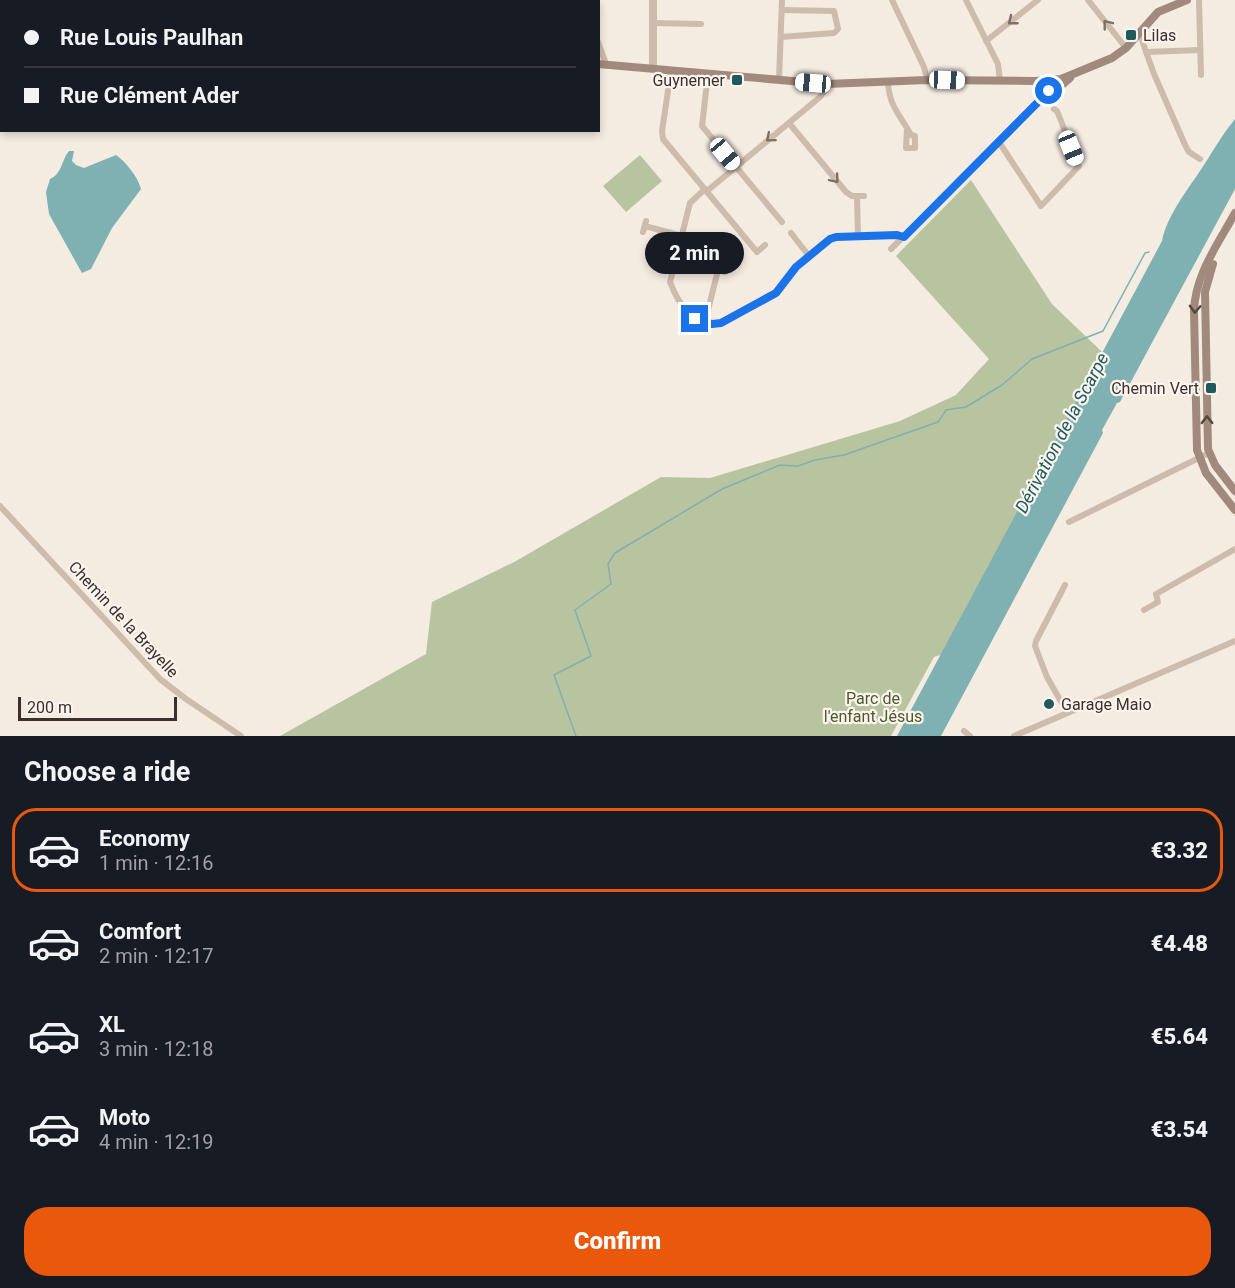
<!DOCTYPE html>
<meta charset="utf-8">
<style>
:root{--surface:#171b24;--page:#242831;--text:#f1f3f6;--muted:#9ea1a6;--line:#363941;--accent:#ea580c}
body{margin:0;font-family:Roboto,sans-serif;background:var(--page);color:var(--text);height:100vh;display:flex;flex-direction:column;font-size:22px;white-space:nowrap}
*{box-sizing:border-box;margin:0}
p{font-size:20px;color:var(--muted)}
.icon{flex:none;width:33px;height:33px;fill:none;stroke:currentColor;stroke-width:2;stroke-linecap:round;stroke-linejoin:round}
.map{position:relative;height:736px;overflow:hidden}
.sheet{display:flex;flex-direction:column;background:var(--surface);flex:1}
.sheet>*{flex:none}
.top-card{position:absolute;left:0px;top:0px;width:600px;height:132px;box-shadow:0 3px 9px #0003;display:grid;align-content:center;height:132px;padding:0 24px;background:var(--surface)}
.scale{position:absolute;left:18px;bottom:15px;width:159px;box-sizing:border-box;padding-left:6px;border:3px solid #3b302b;border-top:0;font-size:16px;line-height:21px;white-space:nowrap;color:#3b302b;-webkit-text-stroke:4px #fbf5ee;paint-order:stroke}
.end{position:absolute;width:27px;height:27px;margin:-14px;border:8px solid #1a73e8;background:#fff;box-shadow:0 0 0 3px #fff}
.from{border-radius:50%}
.bubble{position:absolute;height:42px;border-radius:21px;background:var(--surface);box-shadow:0 3px 9px #0003;font-size:20px;font-weight:800;line-height:42px;text-align:center}
.car{position:absolute;width:18px;height:36px;margin:-18px -9px;border-radius:8px;box-shadow:0 0 4px 2px #0007;background:linear-gradient(#fff 24%,#345 0 40%,#fff 0 76%,#345 0 86%,#fff 0)}
.top-card b{display:flex;align-items:center;gap:21px;height:57px;font-size:22px}
.top-card b+b{border-top:2px solid var(--line)}
.top-card i{width:15px;height:15px;background:var(--text)}
ul{padding:0;list-style:none}
li{display:flex;align-items:center;gap:18px;height:84px;margin:0 12px 9px;padding:0 12px;border:3px solid transparent;border-radius:24px}
li div{flex:1}
li b{display:block;font-size:22px}
li em{font-style:normal;font-weight:800}
li.on{border-color:var(--accent)}
li>.icon{width:54px;height:54px;stroke-width:1.5}
h2{padding:0 24px;font-size:27px;line-height:72px}
.cta{display:flex;gap:12px;margin-top:auto;padding:12px 24px}
.cta a{flex:1;height:69px;border-radius:24px;background:var(--accent);color:#fff;font-size:24px;font-weight:800;line-height:69px;text-align:center}
.map>svg:first-child{display:block}
.green{fill:#b8c4a0}
.water{fill:#7fb0b2}
.lines{fill:none;stroke-linecap:round;stroke-linejoin:round}
.stream{stroke:#7fb0b2;stroke-width:1.5}
.minor{stroke:#cdbbac;stroke-width:6}
.tertiary{stroke:#cdbbac;stroke-width:8}
.secondary{stroke:#a18a7d;stroke-width:8}
.oneway{stroke:#7d6f65}
.oneway2{stroke:#544640}
.route{stroke:#1a73e8;stroke-width:8}
.poi-dot{fill:#1f5a5e;stroke:#fbf5ee;stroke-width:2}
.labels{text-anchor:middle;stroke-width:4.5;stroke-linejoin:round;paint-order:stroke}
.poi-label{font-size:16px;fill:#3b302b;stroke:#fbf5ee;text-anchor:start}
.street-label{font-size:16px;fill:#3b302b;stroke:#fbf5ee}
.park-label{font-size:16px;fill:#4a5a2e;stroke:#fbf5ee}
.water-label{font-size:18px;font-style:italic;fill:#1f5a5e;stroke:#fbf5ee}
</style>
<div class="map">
<svg width="1235" height="736" viewBox="0 0 1235 736">
<rect width="100%" height="100%" fill="#f4ebe1"/>
<!-- green -->
<g class="green">
<path d="M640,155L662,181L626,212L603,186Z"/>
<path d="M971,180L1052,304L1125,374L981,642L934,657L891,736H280L426,654L432,602L516,561L661,477L710,478L900,421L956,395L989,359L896,256Z"/>
</g>
<!-- water -->
<g class="water">
<path d="M1235,119V189L1120,402L1117,403L1102,430L1103,433L941,736H897L1162,241C1167,216 1186,192 1200,171C1212,153 1221,136 1235,119Z"/>
<path d="M69,151H74L72,161L76,165L84,168L116,155C126,162 138,177 141,189L112,228L91,269L82,273L49,214L46,192L50,179C62,174 61,161 69,151Z"/>
</g>
<g class="lines">
<!-- stream -->
<path class="stream" d="M576,736L554,675L591,656L575,610L611,584L608,564L615,553L722,489L780,465L798,466L815,460L844,455L938,422L946,410L966,407L1002,385L1032,359L1103,331L1145,253L1149,252"/>
<!-- minor -->
<g class="minor">
<path d="M584,0L585,2"/>
<path d="M892,0L924,67L927,80"/>
<path d="M966,0L998,64L1000,81"/>
<path d="M1088,0L1126,48"/>
<path d="M1199,0L1201,75"/>
<path d="M367,2L372,0"/>
<path d="M653,23L701,24"/>
<path d="M1139,32L1154,74L1186,147L1189,152L1200,159"/>
<path d="M781,37L834,33L838,29L834,11L782,10"/>
<path d="M986,41L1038,0"/>
<path d="M598,42L606,64"/>
<path d="M1146,52L1200,50"/>
<path d="M671,71L662,131L663,139L757,252L765,245"/>
<path d="M708,74L702,126L782,222"/>
<path d="M779,80L782,0"/>
<path d="M888,82C889,106 900,115 911,135L915,136V148H906L907,128"/>
<path d="M789,123L846,192L852,196H864"/>
<path d="M999,142L1041,206L1079,166L1057,111L1054,109"/>
<path d="M705,189L690,203L670,282C678,304 695,328 721,323L776,293L796,267L830,239L836,237L897,235L904,237"/>
<path d="M707,191L820,97L825,90L826,84"/>
<path d="M857,197L858,236"/>
<path d="M645,226L682,236"/>
<path d="M643,232L646,221"/>
<path d="M791,233L809,256"/>
<path d="M891,249L1050,91"/>
<path d="M711,268L725,272"/>
<path d="M705,322L718,270"/>
<path d="M0,506L160,679L186,699L241,736"/>
<path d="M1069,522L1209,453"/>
<path d="M1065,585L1036,641L1035,646L1047,677L1067,712"/>
<path d="M1144,610L1158,602L1156,594L1235,549"/>
<path d="M964,731L970,736"/>
<path d="M1014,736L1235,641"/>
</g>
<!-- tertiary -->
<path class="tertiary" d="M653,0V68"/>
<!-- secondary -->
<g class="secondary">
<path d="M598,64L826,84L927,80L1035,81L1061,79L1112,58L1126,48L1158,12L1187,0"/>
<path d="M1035,82L1054,92L1070,78"/>
<path d="M0,86L2,85"/>
<path d="M1235,213C1218,244 1195,275 1194,311L1197,450L1206,473L1235,510"/>
<path d="M1213,264L1205,292L1208,449L1215,465L1235,491"/>
</g>
</g>
<!-- one-way arrows -->
<defs><path id="oneway-chevron" d="M-2-3.5L2.5 0L-2 3.5" fill="none" stroke-width="1.6" stroke-linecap="round" stroke-linejoin="round" transform="scale(1.5)"/></defs>
<g class="oneway">
<use href="#oneway-chevron" transform="translate(1012 21) rotate(141)"/>
<use href="#oneway-chevron" transform="translate(1107 24) rotate(-128)"/>
<use href="#oneway-chevron" transform="translate(770 138) rotate(140)"/>
<use href="#oneway-chevron" transform="translate(835 179) rotate(50)"/>
</g>
<g class="oneway2">
<use href="#oneway-chevron" transform="translate(1195 309) rotate(92)"/>
<use href="#oneway-chevron" transform="translate(1207 420) rotate(-91)"/>
</g>
<g class="lines">
<!-- route -->
<path class="route" d="M695,319L712,324L721,323L776,293L796,267L830,239L836,237L897,235L904,237L1049,91"/>
</g>
<!-- markers -->
<g class="poi-dot">
<rect x="1125" y="29" width="12" height="12" rx="3"/>
<rect x="731" y="74" width="12" height="12" rx="3"/>
<rect x="1205" y="382" width="12" height="12" rx="3"/>
<circle cx="1049" cy="704" r="6"/>
</g>
<g class="labels">
<!-- poi labels -->
<g class="poi-label">
<text x="1143" y="41">Lilas</text>
<text x="725" y="86" text-anchor="end">Guynemer</text>
<text x="1199" y="394" text-anchor="end">Chemin Vert</text>
<text x="1061" y="710">Garage Maio</text>
</g>
<!-- street labels -->
<g class="street-label">
<text transform="translate(124 619) rotate(47)" y="6">Chemin de la Brayelle</text>
</g>
<!-- park labels -->
<g class="park-label">
<text x="873" y="704">Parc de<tspan x="873" dy="18">l'enfant Jésus</tspan></text>
</g>
<!-- water labels -->
<g class="water-label">
<text transform="translate(1062 433) rotate(-62)" y="6">Dérivation de la Scarpe</text>
</g>
</g>
</svg>
<div class="scale">200 m</div>
<i class="end from" style="left:1049px;top:91px"></i>
<i class="end" style="left:695px;top:319px"></i>
<div class="bubble" style="left:645px;top:232px;width:99px">2 min</div>
<i class="car" style="left:947px;top:80px;rotate:92deg"></i>
<i class="car" style="left:813px;top:83px;rotate:275deg"></i>
<i class="car" style="left:1071px;top:148px;rotate:158deg"></i>
<i class="car" style="left:725px;top:154px;rotate:140deg"></i>
<div class="top-card">
<b><i class="from"></i>Rue Louis Paulhan</b>
<b><i></i>Rue Clément Ader</b>
</div>
</div>
<section class="sheet">
<h2>Choose a ride</h2>
<ul>
<li class="on"><svg class="icon" aria-label="car" viewBox="0 0 24 24"><path d="M5 17H2v-5l4-1 3-4h7l3 4 3 1v5h-3M9 17h6M6 11h13"/><circle cx="7" cy="17" r="2"/><circle cx="17" cy="17" r="2"/></svg><div><b>Economy</b><p>1 min · 12:16</p></div><em>€3.32</em></li>
<li><svg class="icon" aria-label="car" viewBox="0 0 24 24"><path d="M5 17H2v-5l4-1 3-4h7l3 4 3 1v5h-3M9 17h6M6 11h13"/><circle cx="7" cy="17" r="2"/><circle cx="17" cy="17" r="2"/></svg><div><b>Comfort</b><p>2 min · 12:17</p></div><em>€4.48</em></li>
<li><svg class="icon" aria-label="car" viewBox="0 0 24 24"><path d="M5 17H2v-5l4-1 3-4h7l3 4 3 1v5h-3M9 17h6M6 11h13"/><circle cx="7" cy="17" r="2"/><circle cx="17" cy="17" r="2"/></svg><div><b>XL</b><p>3 min · 12:18</p></div><em>€5.64</em></li>
<li><svg class="icon" aria-label="car" viewBox="0 0 24 24"><path d="M5 17H2v-5l4-1 3-4h7l3 4 3 1v5h-3M9 17h6M6 11h13"/><circle cx="7" cy="17" r="2"/><circle cx="17" cy="17" r="2"/></svg><div><b>Moto</b><p>4 min · 12:19</p></div><em>€3.54</em></li>
</ul>
<div class="cta"><a>Confirm</a></div>
</section>
